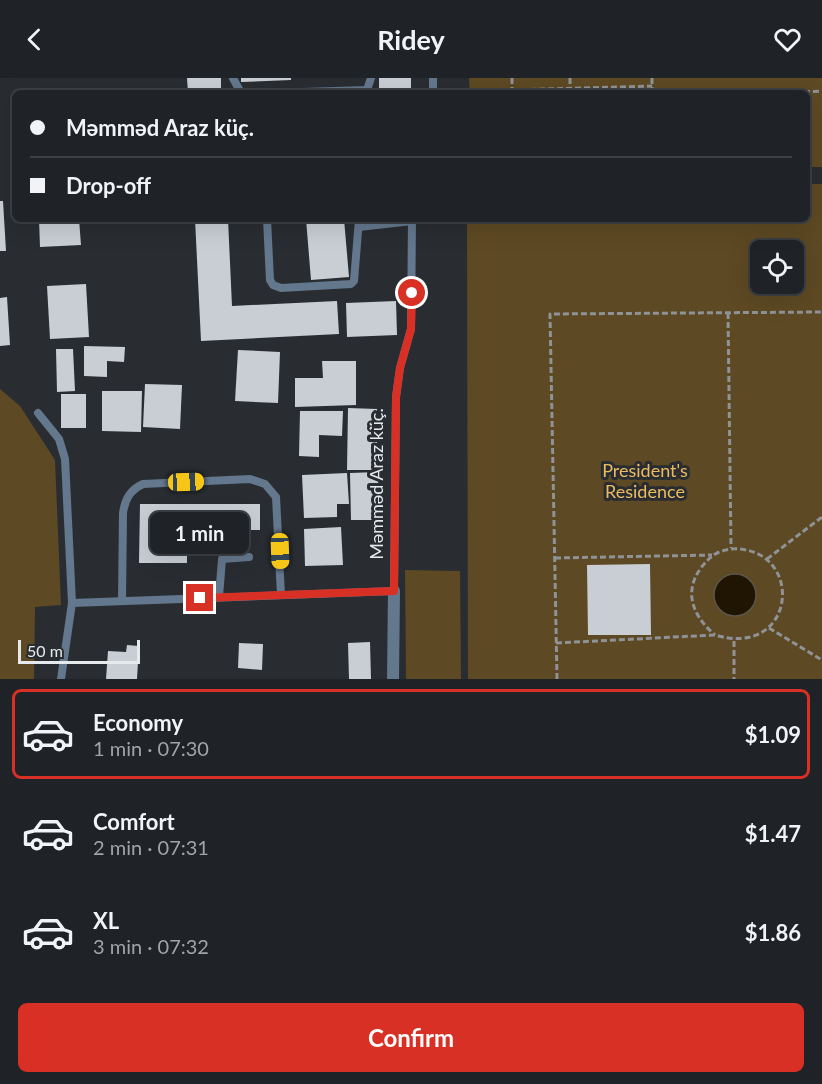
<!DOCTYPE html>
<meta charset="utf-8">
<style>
:root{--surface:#1f2226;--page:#272a2e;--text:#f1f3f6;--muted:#a1a4a7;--line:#3c3f43;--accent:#d93025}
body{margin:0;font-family:Lato,sans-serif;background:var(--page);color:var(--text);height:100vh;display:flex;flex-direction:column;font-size:22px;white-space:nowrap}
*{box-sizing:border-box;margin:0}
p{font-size:20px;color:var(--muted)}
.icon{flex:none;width:33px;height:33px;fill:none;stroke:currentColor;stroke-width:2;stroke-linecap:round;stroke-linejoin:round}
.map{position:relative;height:601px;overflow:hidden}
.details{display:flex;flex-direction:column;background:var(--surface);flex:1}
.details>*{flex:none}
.guide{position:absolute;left:12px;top:12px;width:798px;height:132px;border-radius:9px;box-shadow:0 6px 24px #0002,0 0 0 2px var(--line);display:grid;align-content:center;height:132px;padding:0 18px;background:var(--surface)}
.buttons{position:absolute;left:750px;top:162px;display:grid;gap:12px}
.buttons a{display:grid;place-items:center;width:54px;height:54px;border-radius:9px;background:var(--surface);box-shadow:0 6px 24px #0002,0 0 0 2px var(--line);font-size:30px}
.scale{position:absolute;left:18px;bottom:15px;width:122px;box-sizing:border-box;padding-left:6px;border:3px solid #e7eaed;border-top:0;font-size:16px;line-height:21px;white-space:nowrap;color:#e7eaed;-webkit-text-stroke:4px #292d32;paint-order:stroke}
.end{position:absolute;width:27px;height:27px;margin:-14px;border:8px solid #d93025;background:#fff;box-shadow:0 0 0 3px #fff}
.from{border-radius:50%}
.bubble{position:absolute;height:42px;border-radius:9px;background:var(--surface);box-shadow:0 6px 24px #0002,0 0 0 2px var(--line);font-size:20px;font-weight:700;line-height:42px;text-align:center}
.car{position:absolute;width:18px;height:36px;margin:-18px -9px;border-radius:8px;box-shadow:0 0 4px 2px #0007;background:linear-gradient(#f5c518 24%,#345 0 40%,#f5c518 0 76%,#345 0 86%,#f5c518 0)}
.guide b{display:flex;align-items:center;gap:21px;height:57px;font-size:22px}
.guide b+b{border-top:2px solid var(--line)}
.guide i{width:15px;height:15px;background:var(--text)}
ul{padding:10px 0 0;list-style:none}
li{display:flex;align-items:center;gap:18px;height:90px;margin:0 12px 9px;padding:0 6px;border:3px solid transparent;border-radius:9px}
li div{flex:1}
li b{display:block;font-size:22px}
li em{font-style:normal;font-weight:700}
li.on{border-color:var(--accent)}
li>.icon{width:54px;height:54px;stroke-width:1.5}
.button{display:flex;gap:12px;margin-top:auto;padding:12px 18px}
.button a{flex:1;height:69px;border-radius:9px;background:var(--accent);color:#fff;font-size:24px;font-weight:700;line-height:69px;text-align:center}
header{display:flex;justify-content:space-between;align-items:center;height:78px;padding:0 18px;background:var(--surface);font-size:27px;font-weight:700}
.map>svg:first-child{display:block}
.green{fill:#5d4923;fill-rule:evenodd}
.water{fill:#201503;stroke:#5c5549;stroke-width:1.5}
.building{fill:#c8ced4}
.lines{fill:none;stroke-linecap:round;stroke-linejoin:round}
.path{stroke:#8f9296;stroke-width:3;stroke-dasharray:6 3;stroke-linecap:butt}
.lane{stroke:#63778d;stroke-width:8}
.street{stroke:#63778d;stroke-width:12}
.route{stroke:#d93025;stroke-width:8}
.labels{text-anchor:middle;stroke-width:6;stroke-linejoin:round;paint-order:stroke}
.park-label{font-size:18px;fill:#ebbb60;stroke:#292d32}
.street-label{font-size:18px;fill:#e7eaed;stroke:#292d32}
</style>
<header><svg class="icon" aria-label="back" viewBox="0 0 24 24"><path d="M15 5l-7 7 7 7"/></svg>Ridey<svg class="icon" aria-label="heart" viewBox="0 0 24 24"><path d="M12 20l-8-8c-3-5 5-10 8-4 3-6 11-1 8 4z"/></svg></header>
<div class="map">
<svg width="822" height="601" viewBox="0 0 822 601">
<rect width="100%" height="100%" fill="#292d32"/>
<!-- green -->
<g class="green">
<path d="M469,0H822V89H807V15H470Z"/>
<path d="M807,106H822V601H468L467,141H807ZM760,172H794V206H760Z"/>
<path d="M0,311L20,328L55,382L61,527L35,529L34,601H0Z"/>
<path d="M405,492L460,493L461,601H406Z"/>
</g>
<!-- water -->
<circle class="water" cx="735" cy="517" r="21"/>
<!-- building -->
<g class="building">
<path d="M187,0H221V15H188Z"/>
<path d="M241,0H291V2L241,4Z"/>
<rect x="379" y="0" width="32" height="15"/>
<path d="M0,123H3L6,173H0Z"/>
<path d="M39,141H79L81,167L40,169Z"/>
<path d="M195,141H228L232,228L337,223L339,256L201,263Z"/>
<path d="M306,141H344L349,199L311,202Z"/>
<path d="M86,206L89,259L50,261L47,208Z"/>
<path d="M7,219L10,267L0,268V220Z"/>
<path d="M396,223L397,257L347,259L346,225Z"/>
<path d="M84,268L125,269L124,284L107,283V299L84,298Z"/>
<path d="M56,271H73L75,313L57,314Z"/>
<path d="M238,272L280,274L278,325L235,323Z"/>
<path d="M322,283H356V327L295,329V300H323Z"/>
<path d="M145,306L182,307L180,351L143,349Z"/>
<path d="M102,313H142L141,354L102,353Z"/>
<rect x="61" y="316" width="25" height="34"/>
<path d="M348,330L377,331V392H347Z"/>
<path d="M300,333H343L342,358L319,357V379L299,378Z"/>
<path d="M378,394L379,442H351L350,395Z"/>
<path d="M347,395L349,426H337V439L304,440L302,397Z"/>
<path d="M140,426H260V452H202V469H187V485H139Z"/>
<path d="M341,449L343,487L305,488L304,451Z"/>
<path d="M650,486L651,557H588L587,487Z"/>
<path d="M370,564L371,601H349L348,565Z"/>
<path d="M239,565L263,566L262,592L238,590Z"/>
<path d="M127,567L139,568L137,601H106L108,573L126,574Z"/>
</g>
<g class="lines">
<!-- path -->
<g class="path">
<path d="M512,0V15"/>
<path d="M570,0V15"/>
<path d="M652,0V15"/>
<path d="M512,12L652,8"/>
<path d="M777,15L822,13"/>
<path d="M728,235L731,470"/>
<path d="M555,480L712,477"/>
<path d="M767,481L822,439"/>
<path d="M769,550L822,582"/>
<path d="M734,563V601"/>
<path d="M556,565L715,557C795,581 805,476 739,471C730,470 717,473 710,480C682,506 688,534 715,557"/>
<path d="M557,601L550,236L822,234"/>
</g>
<!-- lane -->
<g class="lane">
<path d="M233,0L241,15"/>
<path d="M433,0V15"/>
<path d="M271,15L367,12L371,0"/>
<path d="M267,141L270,202L273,207L281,210L351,206L354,203L359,141"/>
<path d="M359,149L412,143"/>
<path d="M38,335L59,361L65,381L72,525L61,601"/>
<path d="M219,519L222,481L249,479"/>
<path d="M122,522L123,435C125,421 130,412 143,406L250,401L265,406L276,419L281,517"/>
<path d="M72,525L394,513L396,319L400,290L411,251L412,141"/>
</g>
<!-- street -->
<path class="street" d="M393,601L394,513"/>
</g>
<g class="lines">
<!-- route -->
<path class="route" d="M200,520L394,513L396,319L400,290L411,251L412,215"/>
</g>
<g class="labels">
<!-- park labels -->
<g class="park-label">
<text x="645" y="399">President's<tspan x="645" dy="21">Residence</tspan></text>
</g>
<!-- street labels -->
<g class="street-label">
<text transform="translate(377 406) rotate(-90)" y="6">Məmməd Araz küç.</text>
</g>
</g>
</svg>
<div class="buttons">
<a><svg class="icon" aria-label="locate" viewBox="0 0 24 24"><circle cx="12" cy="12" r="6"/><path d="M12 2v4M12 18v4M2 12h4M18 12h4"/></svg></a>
</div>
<div class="scale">50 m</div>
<i class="end from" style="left:412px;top:215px"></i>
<i class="end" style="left:200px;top:520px"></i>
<div class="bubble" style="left:150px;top:434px;width:99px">1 min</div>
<i class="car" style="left:186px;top:404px;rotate:88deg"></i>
<i class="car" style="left:280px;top:473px;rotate:178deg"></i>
<div class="guide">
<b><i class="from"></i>Məmməd Araz küç.</b>
<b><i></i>Drop-off</b>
</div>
</div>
<section class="details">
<ul>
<li class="on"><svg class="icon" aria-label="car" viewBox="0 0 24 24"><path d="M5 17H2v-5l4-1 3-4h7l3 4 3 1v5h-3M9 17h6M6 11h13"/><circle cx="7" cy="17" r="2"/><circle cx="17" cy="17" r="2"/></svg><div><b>Economy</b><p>1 min · 07:30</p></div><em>$1.09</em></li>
<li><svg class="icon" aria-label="car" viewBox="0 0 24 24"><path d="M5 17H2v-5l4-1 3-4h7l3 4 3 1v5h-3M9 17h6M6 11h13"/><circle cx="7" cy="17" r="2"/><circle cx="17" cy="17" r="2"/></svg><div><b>Comfort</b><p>2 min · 07:31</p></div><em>$1.47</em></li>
<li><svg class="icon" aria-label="car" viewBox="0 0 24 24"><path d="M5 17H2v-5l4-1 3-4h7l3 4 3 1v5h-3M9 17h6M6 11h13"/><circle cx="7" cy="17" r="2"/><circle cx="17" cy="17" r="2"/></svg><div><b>XL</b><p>3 min · 07:32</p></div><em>$1.86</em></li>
</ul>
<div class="button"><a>Confirm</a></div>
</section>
